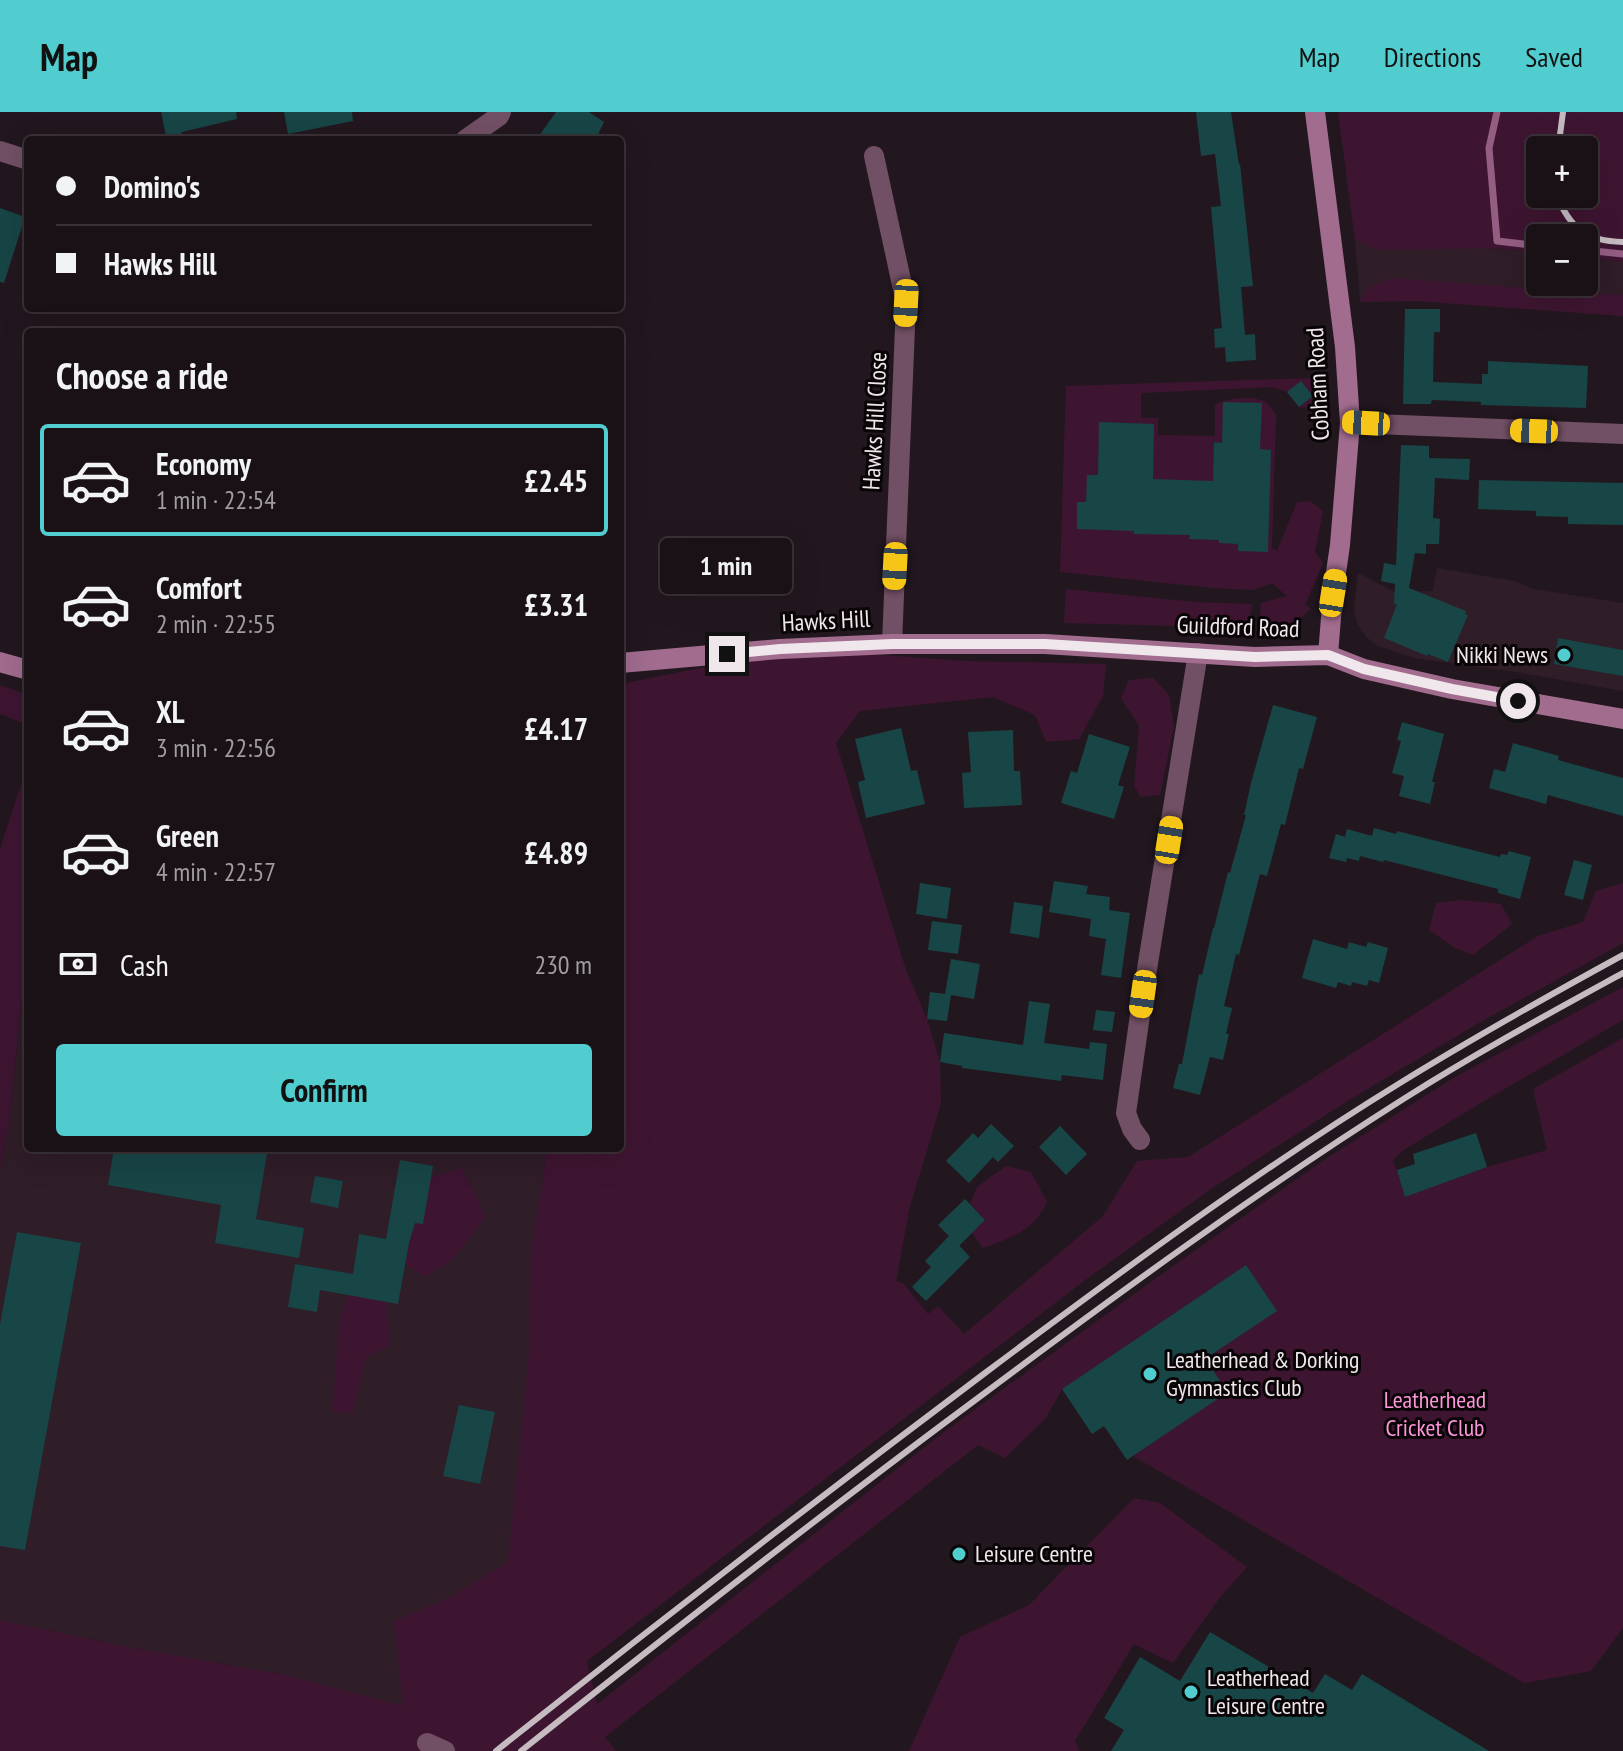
<!DOCTYPE html>
<meta charset="utf-8">
<style>
:root{--surface:#1a1117;--page:#231a20;--text:#f1f3f6;--muted:#9f9da1;--line:#383136;--accent:#52cdcf}
body{margin:0;font-family:"PT Sans Narrow",sans-serif;background:var(--page);color:var(--text);height:100vh;display:flex;flex-direction:column;font-size:30px;white-space:nowrap}
*{box-sizing:border-box;margin:0}
p{font-size:26px;color:var(--muted)}
.icon{flex:none;width:44px;height:44px;fill:none;stroke:currentColor;stroke-width:2;stroke-linecap:round;stroke-linejoin:round}
.map{position:relative;flex:1;overflow:hidden}
.side{position:absolute;left:24px;top:216px;width:600px;height:824px;display:flex;flex-direction:column;background:var(--surface);border-radius:8px;box-shadow:0 8px 32px #0002,0 0 0 2px var(--line)}
.side>*{flex:none}
.hud{position:absolute;left:24px;top:24px;width:600px;height:176px;border-radius:8px;box-shadow:0 8px 32px #0002,0 0 0 2px var(--line);display:grid;align-content:center;height:176px;padding:0 32px;background:var(--surface)}
.tools{position:absolute;left:1526px;top:24px;display:grid;gap:16px}
.tools a{display:grid;place-items:center;width:72px;height:72px;border-radius:8px;background:var(--surface);box-shadow:0 8px 32px #0002,0 0 0 2px var(--line);font-size:40px}
.end{position:absolute;width:36px;height:36px;margin:-18px;border:10px solid #f0e7ec;background:#111;box-shadow:0 0 0 4px #111}
.from{border-radius:50%}
.bubble{position:absolute;height:56px;border-radius:8px;background:var(--surface);box-shadow:0 8px 32px #0002,0 0 0 2px var(--line);font-size:26px;font-weight:800;line-height:56px;text-align:center}
.car{position:absolute;width:24px;height:48px;margin:-24px -12px;border-radius:10px;box-shadow:0 0 6px 2px #0007;background:linear-gradient(#f5c518 24%,#345 0 40%,#f5c518 0 76%,#345 0 86%,#f5c518 0)}
.hud b{display:flex;align-items:center;gap:28px;height:76px;font-size:30px}
.hud b+b{border-top:2px solid var(--line)}
.hud i{width:20px;height:20px;background:var(--text)}
ul{padding:0;list-style:none}
li{display:flex;align-items:center;gap:24px;height:112px;margin:0 16px 12px;padding:0 16px;border:4px solid transparent;border-radius:8px}
li div{flex:1}
li b{display:block;font-size:30px}
li em{font-style:normal;font-weight:800}
li.on{border-color:var(--accent)}
li>.icon{width:72px;height:72px;stroke-width:1.5}
h2{padding:0 32px;font-size:36px;line-height:96px}
.pay{display:flex;align-items:center;gap:20px;height:88px;padding:0 32px;font-size:30px}
.pay p{margin-inline-start:auto}
.action{display:flex;gap:16px;margin-top:auto;padding:16px 32px}
.action a{flex:1;height:92px;border-radius:8px;background:var(--accent);color:#111;font-size:32px;font-weight:800;line-height:92px;text-align:center}
header{display:flex;align-items:center;gap:48px;box-sizing:border-box;height:112px;padding:0 40px;background:var(--accent);color:#111}
header strong{font-size:38px}
nav{display:flex;gap:44px;margin-inline-start:auto;font-size:28px}
.map>svg:first-child{display:block}
.built{fill:#2f1d28}
.green{fill:#3e1531;fill-rule:evenodd}
.lines{fill:none;stroke-linecap:round;stroke-linejoin:round}
.stream{stroke:#945e83;stroke-width:7}
.building{fill:#184546}
.street{stroke:#714f64;stroke-width:20}
.secondary{stroke:#a16c8e;stroke-width:20}
.rail{stroke:#c5bbc1;stroke-width:6}
.route{stroke:#f0e7ec;stroke-width:10}
.poi-dot{fill:#52cdcf;stroke:#090507;stroke-width:3}
.labels{text-anchor:middle;stroke-width:6;stroke-linejoin:round;paint-order:stroke}
.street-label{font-size:24px;fill:#f0e7ec;stroke:#090507}
.poi-label{font-size:24px;fill:#f0e7ec;stroke:#090507;text-anchor:start}
.park-label{font-size:24px;fill:#fe95da;stroke:#090507}
</style>
<header>
<strong>Map</strong>
<nav><a>Map</a><a>Directions</a><a>Saved</a></nav>
</header>
<div class="map">
<svg width="1623" height="1639" viewBox="0 0 1623 1639">
<rect width="100%" height="100%" fill="#23171f"/>
<!-- built -->
<g class="built">
<path d="M1355,128L1376,137L1492,136L1540,141V170H1584V145L1623,150V204L1417,189L1360,190Z"/>
<path d="M1437,456L1515,469L1533,477L1623,491V579L1516,560L1414,546L1378,534L1366,525L1358,513L1354,501L1358,461L1395,480L1433,479Z"/>
<path d="M28,849V1036H546L544,1061L565,1507L403,1595L286,1563L124,1534L0,1508V1056L8,1016L26,852Z"/>
</g>
<!-- green -->
<g class="green">
<path d="M1338,0H1623V150L1584,145V126H1540V141L1492,136L1386,138L1376,137L1355,128ZM1540,38H1584V82H1540Z"/>
<path d="M1391,166L1623,183V204L1417,189L1360,190L1367,177Z"/>
<path d="M1314,266L1316,296L1299,295L1287,280L1272,275L1141,281V306H1158V323L1215,324V293C1225,286 1258,282 1268,292C1271,295 1273,299 1276,303L1272,436L1277,439L1297,390L1310,389L1323,399L1315,440L1323,451L1305,493L1311,496L1290,516L1259,517L1261,491L1287,484L1272,471L1253,478L1213,476L1060,460L1066,274Z"/>
<path d="M1066,477L1195,490L1252,492L1248,518L1181,514L1064,511Z"/>
<path d="M856,541L964,549L1106,552L1103,584L1079,627L1046,630L1035,603L993,585L860,599L836,631L906,858L927,907L940,950L941,992L910,1094L896,1169L903,1171L928,1202L938,1194L964,1222L1103,1104L1137,1049L1188,1045L1538,824L1583,810L1596,779L1623,771V831L1477,912L1349,988L1208,1079L1084,1169L587,1549L597,1592L944,1320L1173,1154L1327,1046L1455,965L1623,875V908L1479,992L1402,1039L1392,1049L1397,1058L1405,1084L1487,1055L1547,1038L1533,977L1623,926V1516L1591,1559L1524,1571L1133,1344L1227,1280L1205,1247L1276,1199L1246,1153L1062,1277L1046,1306L1005,1346L978,1333L605,1625L616,1639H0V1508L124,1534L286,1563L403,1594L394,1509L447,1487L508,1450L529,1241L531,1138L544,1061L546,1036H620V572L761,544Z"/>
<path d="M1153,566L1169,583L1174,614L1160,683L1141,685L1134,674L1139,614L1121,586L1129,568Z"/>
<path d="M0,573L28,583V613L0,602Z"/>
<path d="M28,651V849L26,852L8,1016L0,1056V737Z"/>
<path d="M1462,788L1501,792L1512,812L1473,843L1455,836L1429,818L1436,791Z"/>
<path d="M1006,1054L1031,1060L1047,1090C1033,1120 1011,1125 983,1136L972,1121L985,1107L970,1092L977,1075Z"/>
<path d="M462,1056L486,1105L453,1147L425,1165L405,1153L409,1131L431,1065Z"/>
<path d="M349,1183L387,1190L390,1234L365,1246L353,1301L332,1299L340,1204Z"/>
<path d="M1134,1386L1160,1391L1247,1455L1221,1484L1173,1551L1134,1532L1075,1629L1080,1639H909L960,1525L1029,1493Z"/>
</g>
<g class="lines">
<!-- stream -->
<g class="stream">
<path d="M1497,0L1489,36L1497,129L1540,134"/>
<path d="M1584,138L1623,142"/>
</g>
</g>
<!-- building -->
<g class="building">
<path d="M161,0H236L237,7L182,20L181,22L166,24Z"/>
<path d="M284,0H352L353,9L288,22Z"/>
<path d="M556,0H589L604,10L599,20L598,28H536Z"/>
<path d="M1196,0H1231L1239,53L1240,52L1253,174L1241,175L1245,223L1255,222L1256,248L1226,250L1225,235L1215,236L1214,217L1222,216L1211,95L1221,94L1215,42L1201,44Z"/>
<path d="M0,96L25,105L4,171L0,170Z"/>
<path d="M1405,197H1440V220H1434L1433,270L1482,272V262H1488V249L1588,254L1586,296L1481,293V290L1432,288L1431,292H1403Z"/>
<path d="M1301,269L1313,284L1299,295L1287,280Z"/>
<path d="M1223,290L1262,291L1260,337L1271,338L1268,440L1238,439V432L1219,431V428L1189,427L1190,423L1134,422V419L1077,417V390H1086L1087,363H1098L1099,310L1154,312L1153,367L1213,369L1214,330L1222,331Z"/>
<path d="M1401,333L1429,334V346L1470,347L1469,368L1435,366L1433,406L1440,407L1439,432H1426V442L1415,441L1409,476L1466,499L1465,502L1468,503L1448,550L1428,542L1427,544L1384,526L1397,492H1394L1395,472L1381,469L1384,451L1396,453Z"/>
<path d="M1479,368L1623,371V413L1568,412V405L1536,404V399L1478,397Z"/>
<path d="M1558,526L1623,538V564L1554,552Z"/>
<path d="M1273,593L1317,605L1303,657L1299,656L1285,713L1281,712L1267,764L1260,762L1239,843L1236,842L1224,894L1232,896L1226,922H1229L1223,948L1210,945L1200,983L1173,976L1179,952H1182L1199,862L1202,863L1213,816H1214L1228,760L1230,761L1246,703H1244L1251,671Z"/>
<path d="M1402,610L1444,622L1432,670H1435L1430,692L1399,684L1404,664L1392,661L1401,629L1397,628Z"/>
<path d="M901,616L911,659L917,658L925,692L866,706L858,670L865,668L855,627Z"/>
<path d="M1013,618L1014,659H1020L1022,693L964,696L962,661L971,660L968,620Z"/>
<path d="M1089,622L1130,635L1118,673L1124,675L1114,707L1061,691L1071,659L1077,661Z"/>
<path d="M1513,631L1559,644L1558,648L1623,666V704L1548,683L1546,692L1489,676L1494,657L1505,660Z"/>
<path d="M1374,716L1396,722L1397,719L1500,745L1501,742L1507,743L1509,739L1531,745L1520,787L1498,781V777L1384,748L1383,750L1360,744L1359,749L1347,746L1346,750L1329,746L1336,722L1345,725L1347,717L1372,724Z"/>
<path d="M1574,748L1592,753L1583,788L1564,783Z"/>
<path d="M1054,769L1088,774L1086,782L1110,785L1109,798L1130,801L1121,866L1101,863L1106,827L1089,824L1091,807L1049,800Z"/>
<path d="M920,771L951,776L947,807L916,802Z"/>
<path d="M1014,790L1043,794L1039,826L1010,821Z"/>
<path d="M932,809L962,813L958,842L928,838Z"/>
<path d="M1313,827L1347,837L1349,830L1366,835L1368,830L1388,836L1379,871L1369,868L1367,874L1352,870L1351,874L1338,870L1336,876L1302,866Z"/>
<path d="M951,847L980,852L974,887L951,883L947,909L927,907L930,880L945,882Z"/>
<path d="M1029,889L1050,892L1044,931L1089,937L1090,930L1107,932L1103,968L1062,963L1061,969L962,956V954L940,950L944,921L1023,933Z"/>
<path d="M1096,898L1115,900L1112,920L1093,918Z"/>
<path d="M991,1012L1014,1034L998,1050L993,1045L969,1071L946,1049L973,1021L978,1026Z"/>
<path d="M1060,1014L1087,1042L1066,1063L1039,1035Z"/>
<path d="M1476,1021L1487,1055L1405,1085L1397,1058L1415,1052L1413,1042Z"/>
<path d="M114,1036H268L256,1107L304,1116L299,1146L215,1131L221,1093L108,1073Z"/>
<path d="M400,1048L433,1054L423,1112L415,1111L409,1131L398,1192L320,1178L317,1200L288,1195L295,1152L353,1162L359,1122L386,1127Z"/>
<path d="M315,1064L343,1069L338,1096L310,1090Z"/>
<path d="M965,1087L985,1108L959,1134L957,1131L970,1145L926,1189L912,1175L931,1155L925,1149L949,1124L938,1113Z"/>
<path d="M17,1120L81,1131L25,1438L0,1434V1212Z"/>
<path d="M1246,1153L1277,1199L1205,1247L1228,1280L1127,1348L1104,1314L1092,1322L1062,1277Z"/>
<path d="M459,1293L495,1300L480,1372L443,1364Z"/>
<path d="M1210,1520L1313,1581L1325,1562L1352,1578L1362,1562L1489,1639H1111L1124,1618L1104,1606L1140,1545L1180,1569Z"/>
</g>
<g class="lines">
<!-- street -->
<g class="street">
<path d="M465,28L499,4L501,0"/>
<path d="M0,39L28,48"/>
<path d="M874,44L906,191L892,532"/>
<path d="M1350,311L1623,322"/>
<path d="M1140,1028L1132,1017L1126,1001L1143,882L1198,541"/>
<path d="M427,1631L445,1639"/>
</g>
<!-- secondary -->
<g class="secondary">
<path d="M1315,0L1345,235L1350,311L1340,433L1333,481L1328,543"/>
<path d="M0,550L28,558"/>
<path d="M620,551L780,537L892,532H1045L1255,545L1328,543L1364,557L1452,577L1623,607"/>
</g>
<!-- rail -->
<g class="rail">
<path d="M1558,38L1563,0"/>
<path d="M1556,82C1570,116 1585,129 1623,130"/>
<path d="M496,1639C657,1511 820,1385 985,1261C1120,1160 1257,1059 1400,971C1473,926 1548,884 1623,843"/>
<path d="M521,1639C672,1519 823,1401 978,1286C1117,1182 1258,1079 1405,986C1476,941 1550,901 1623,861"/>
</g>
</g>
<g class="lines">
<!-- route -->
<path class="route" d="M727,542L780,537L892,532H1045L1255,545L1328,543L1364,557L1452,577L1518,589"/>
</g>
<!-- markers -->
<g class="poi-dot">
<circle cx="1564" cy="543" r="8"/>
<circle cx="1150" cy="1262" r="8"/>
<circle cx="959" cy="1442" r="8"/>
<circle cx="1191" cy="1580" r="8"/>
</g>
<g class="labels">
<!-- street labels -->
<g class="street-label">
<text transform="translate(1318 272) rotate(-93)" y="8">Cobham Road</text>
<text transform="translate(875 309) rotate(-87)" y="8">Hawks Hill Close</text>
<text transform="translate(826 509) rotate(-3)" y="8">Hawks Hill</text>
<text transform="translate(1238 515) rotate(2)" y="8">Guildford Road</text>
</g>
<!-- poi labels -->
<g class="poi-label">
<text x="1548" y="551" text-anchor="end">Nikki News</text>
<text x="1166" y="1256">Leatherhead &amp; Dorking<tspan x="1166" dy="28">Gymnastics Club</tspan></text>
<text x="975" y="1450">Leisure Centre</text>
<text x="1207" y="1574">Leatherhead<tspan x="1207" dy="28">Leisure Centre</tspan></text>
</g>
<!-- park labels -->
<g class="park-label">
<text x="1435" y="1296">Leatherhead<tspan x="1435" dy="28">Cricket Club</tspan></text>
</g>
</g>
</svg>
<div class="tools">
<a>+</a>
<a>−</a>
</div>
<i class="end from" style="left:1518px;top:589px"></i>
<i class="end" style="left:727px;top:542px"></i>
<div class="bubble" style="left:660px;top:426px;width:132px">1 min</div>
<i class="car" style="left:906px;top:191px;rotate:183deg"></i>
<i class="car" style="left:1366px;top:311px;rotate:273deg"></i>
<i class="car" style="left:1534px;top:319px;rotate:272deg"></i>
<i class="car" style="left:895px;top:454px;rotate:183deg"></i>
<i class="car" style="left:1333px;top:481px;rotate:9deg"></i>
<i class="car" style="left:1169px;top:728px;rotate:9deg"></i>
<i class="car" style="left:1143px;top:882px;rotate:188deg"></i>
<div class="hud">
<b><i class="from"></i>Domino's</b>
<b><i></i>Hawks Hill</b>
</div>
<section class="side">
<h2>Choose a ride</h2>
<ul>
<li class="on"><svg class="icon" aria-label="car" viewBox="0 0 24 24"><path d="M5 17H2v-5l4-1 3-4h7l3 4 3 1v5h-3M9 17h6M6 11h13"/><circle cx="7" cy="17" r="2"/><circle cx="17" cy="17" r="2"/></svg><div><b>Economy</b><p>1 min · 22:54</p></div><em>£2.45</em></li>
<li><svg class="icon" aria-label="car" viewBox="0 0 24 24"><path d="M5 17H2v-5l4-1 3-4h7l3 4 3 1v5h-3M9 17h6M6 11h13"/><circle cx="7" cy="17" r="2"/><circle cx="17" cy="17" r="2"/></svg><div><b>Comfort</b><p>2 min · 22:55</p></div><em>£3.31</em></li>
<li><svg class="icon" aria-label="car" viewBox="0 0 24 24"><path d="M5 17H2v-5l4-1 3-4h7l3 4 3 1v5h-3M9 17h6M6 11h13"/><circle cx="7" cy="17" r="2"/><circle cx="17" cy="17" r="2"/></svg><div><b>XL</b><p>3 min · 22:56</p></div><em>£4.17</em></li>
<li><svg class="icon" aria-label="car" viewBox="0 0 24 24"><path d="M5 17H2v-5l4-1 3-4h7l3 4 3 1v5h-3M9 17h6M6 11h13"/><circle cx="7" cy="17" r="2"/><circle cx="17" cy="17" r="2"/></svg><div><b>Green</b><p>4 min · 22:57</p></div><em>£4.89</em></li>
</ul>
<div class="pay"><svg class="icon" aria-label="cash" viewBox="0 0 24 24"><path d="M3 7h18v10H3z"/><circle cx="12" cy="12" r="2"/></svg>Cash<p>230 m</p></div>
<div class="action"><a>Confirm</a></div>
</section>
</div>
